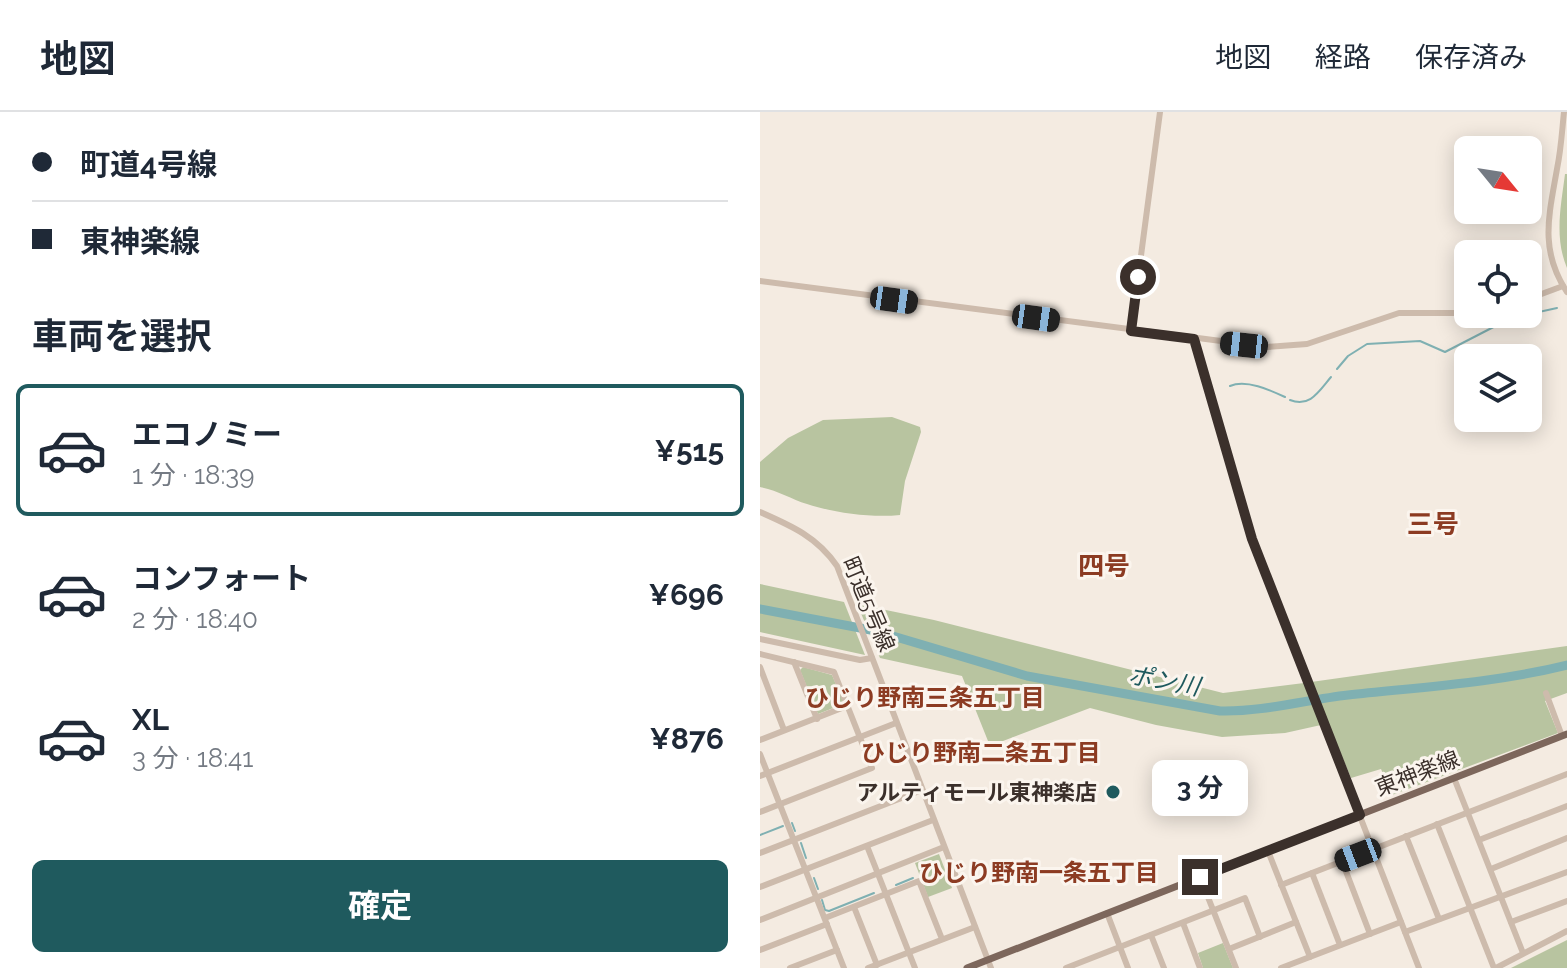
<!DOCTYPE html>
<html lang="ja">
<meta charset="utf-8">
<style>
:root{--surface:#fff;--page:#f6f6f7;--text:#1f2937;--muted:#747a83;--line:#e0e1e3;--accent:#1f5a5e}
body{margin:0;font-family:Raleway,"Noto Sans JP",sans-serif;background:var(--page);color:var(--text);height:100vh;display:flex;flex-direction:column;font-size:30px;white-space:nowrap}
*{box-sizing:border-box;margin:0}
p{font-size:26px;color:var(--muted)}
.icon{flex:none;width:44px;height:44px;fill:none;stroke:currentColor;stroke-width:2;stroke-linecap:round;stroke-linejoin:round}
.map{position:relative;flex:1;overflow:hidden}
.details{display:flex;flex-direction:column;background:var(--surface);width:760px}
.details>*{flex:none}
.top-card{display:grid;align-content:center;height:176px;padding:0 32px;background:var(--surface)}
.needle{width:52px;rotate:120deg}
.buttons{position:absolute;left:694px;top:24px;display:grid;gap:16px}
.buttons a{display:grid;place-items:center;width:88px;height:88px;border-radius:12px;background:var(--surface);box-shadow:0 4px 20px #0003;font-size:40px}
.end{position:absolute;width:36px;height:36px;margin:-18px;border:10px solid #3b302b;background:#fff;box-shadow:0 0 0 4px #fff}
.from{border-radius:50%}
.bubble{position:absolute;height:56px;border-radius:12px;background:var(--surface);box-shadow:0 4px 20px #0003;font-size:26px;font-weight:700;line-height:56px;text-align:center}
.car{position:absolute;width:24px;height:48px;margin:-24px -12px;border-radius:10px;box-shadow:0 0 6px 2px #0007;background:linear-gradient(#222 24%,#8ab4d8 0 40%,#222 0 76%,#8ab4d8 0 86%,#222 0)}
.top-card b{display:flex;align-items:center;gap:28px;height:76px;font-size:30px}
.top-card b+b{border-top:2px solid var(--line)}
.top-card i{width:20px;height:20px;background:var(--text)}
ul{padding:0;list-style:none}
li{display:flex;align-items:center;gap:24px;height:132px;margin:0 16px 12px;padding:0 16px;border:4px solid transparent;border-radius:12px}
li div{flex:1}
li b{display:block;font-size:30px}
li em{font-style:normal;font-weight:700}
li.active{border-color:var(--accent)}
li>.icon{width:72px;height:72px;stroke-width:1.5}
h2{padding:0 32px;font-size:36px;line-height:96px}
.cta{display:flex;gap:16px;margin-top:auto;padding:16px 32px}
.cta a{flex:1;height:92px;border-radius:12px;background:var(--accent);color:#fff;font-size:32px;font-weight:700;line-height:92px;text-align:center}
header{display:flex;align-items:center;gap:48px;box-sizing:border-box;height:112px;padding:0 40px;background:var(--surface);border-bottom:2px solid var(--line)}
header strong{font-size:38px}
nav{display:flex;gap:44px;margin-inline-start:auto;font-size:28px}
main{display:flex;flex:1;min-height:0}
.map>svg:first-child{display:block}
.green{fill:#b8c4a0}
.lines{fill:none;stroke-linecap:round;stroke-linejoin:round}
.stream{stroke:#7fb0b2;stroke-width:2}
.river{stroke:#7fb0b2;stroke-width:9}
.minor{stroke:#cdbbac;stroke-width:6}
.major{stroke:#7d675c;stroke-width:7}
.route{stroke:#3b302b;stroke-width:10}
.poi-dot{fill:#1f5a5e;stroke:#fbf5ee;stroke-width:3}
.labels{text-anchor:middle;stroke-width:6;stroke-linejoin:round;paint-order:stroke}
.street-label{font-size:22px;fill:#3b302b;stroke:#fbf5ee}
.poi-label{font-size:22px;font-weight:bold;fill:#3b302b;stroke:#fbf5ee;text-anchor:end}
.water-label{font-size:24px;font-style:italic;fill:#1f5a5e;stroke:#fbf5ee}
.neighbourhood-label{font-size:24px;font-weight:bold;fill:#8c3b22;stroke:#fbf5ee}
.quarter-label{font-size:26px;font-weight:bold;fill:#8c3b22;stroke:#fbf5ee}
</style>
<header>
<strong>地図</strong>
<nav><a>地図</a><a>経路</a><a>保存済み</a></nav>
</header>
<main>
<section class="details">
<div class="top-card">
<b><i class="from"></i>町道4号線</b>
<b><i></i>東神楽線</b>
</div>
<h2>車両を選択</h2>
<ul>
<li class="active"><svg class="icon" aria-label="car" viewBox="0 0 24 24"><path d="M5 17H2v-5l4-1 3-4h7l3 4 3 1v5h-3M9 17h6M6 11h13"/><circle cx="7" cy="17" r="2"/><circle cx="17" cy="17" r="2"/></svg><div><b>エコノミー</b><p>1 分 · 18:39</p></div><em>¥515</em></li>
<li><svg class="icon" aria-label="car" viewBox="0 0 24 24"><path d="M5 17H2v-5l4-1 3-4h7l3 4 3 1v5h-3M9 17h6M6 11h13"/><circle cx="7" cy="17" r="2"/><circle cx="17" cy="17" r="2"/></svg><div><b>コンフォート</b><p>2 分 · 18:40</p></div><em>¥696</em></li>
<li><svg class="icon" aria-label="car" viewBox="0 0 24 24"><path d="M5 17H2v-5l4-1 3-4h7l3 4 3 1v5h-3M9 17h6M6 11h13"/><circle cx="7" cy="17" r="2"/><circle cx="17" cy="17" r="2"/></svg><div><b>XL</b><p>3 分 · 18:41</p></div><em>¥876</em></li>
</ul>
<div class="cta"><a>確定</a></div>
</section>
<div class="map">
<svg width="807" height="856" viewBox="0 0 807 856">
<rect width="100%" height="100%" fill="#f4ebe1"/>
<!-- green -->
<g class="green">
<path d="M805,62H807V156C794,125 801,94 805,62Z"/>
<path d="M132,305L160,315L161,320L145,369L140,403C112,406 75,401 47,392C31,387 17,378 0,375V350L28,326L63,308Z"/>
<path d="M0,472L84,490L105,543L0,520Z"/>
<path d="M97,492L174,508L463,581L544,571L561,613L525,621L462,625L396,613L330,596L230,634L202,564L120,546Z"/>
<path d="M807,534V581L785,589L798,621L632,683L621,657L591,666L551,570Z"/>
<path d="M43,555L72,563L83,589L81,593L58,602L40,558Z"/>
<path d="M179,742L192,776L168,785L155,751Z"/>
<path d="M807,828V856H751Z"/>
<path d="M463,831L473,856H443L438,841Z"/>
</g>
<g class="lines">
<!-- stream -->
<g class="stream">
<path d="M577,257L588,244L607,232L660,229L685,240L751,206L797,196"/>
<path d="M470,274C486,267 510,278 525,285"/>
<path d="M530,288C550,296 559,279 571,265"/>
<path d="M32,711L35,719"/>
<path d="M0,723L23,714"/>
<path d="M41,731L46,746"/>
<path d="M54,766L58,777"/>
<path d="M136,773L153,766"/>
<path d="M62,788L65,798L69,799L114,781"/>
</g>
<!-- river -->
<path class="river" d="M0,497L116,519L267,564L460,599C503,600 545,588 588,583C661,575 735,571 807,553"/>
<!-- minor -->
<g class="minor">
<path d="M804,0C802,19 801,38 797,57C789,103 779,138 807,180"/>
<path d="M0,169L507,235L547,232L639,201H708"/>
<path d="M768,187L803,174"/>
<path d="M371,219L400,0"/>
<path d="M434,227L492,427L659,856"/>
<path d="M0,400C32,414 57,425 77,454L231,856"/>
<path d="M0,527L100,548L112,546"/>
<path d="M0,542L74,560L112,656L0,700"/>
<path d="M34,550L57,607"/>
<path d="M0,555L24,618"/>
<path d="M786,581L802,624"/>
<path d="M0,628L87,594"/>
<path d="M0,642L84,856"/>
<path d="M0,664L136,611"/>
<path d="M694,666L763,841"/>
<path d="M677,712L734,856"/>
<path d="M646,724L679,807"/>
<path d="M719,728L807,694"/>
<path d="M107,734L155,856"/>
<path d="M508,739L550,845"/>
<path d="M0,741L162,678"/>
<path d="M582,749L610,822"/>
<path d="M731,757L807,726"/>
<path d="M552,761L580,833"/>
<path d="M440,765L476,856"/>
<path d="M521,773L807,662"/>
<path d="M0,775L173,708"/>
<path d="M94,795L117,853"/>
<path d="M347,801L368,856"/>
<path d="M65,806L159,769L182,827"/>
<path d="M0,808L184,735"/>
<path d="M751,810L807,789"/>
<path d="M423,811L440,856"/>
<path d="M645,820L807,760"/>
<path d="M391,823L404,856"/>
<path d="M469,837L536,810"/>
<path d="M0,838L67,812"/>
<path d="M30,856L77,838"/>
<path d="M108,856L215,815"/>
<path d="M306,856L485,786L500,825"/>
<path d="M521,856L641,810"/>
<path d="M736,856L807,819"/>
</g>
<!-- major -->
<path class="major" d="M207,856L807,622"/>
</g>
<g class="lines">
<!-- route -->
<path class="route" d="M378,165L371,219L434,227L492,427L600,703L440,765"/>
</g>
<!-- markers -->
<circle class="poi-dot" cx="353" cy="680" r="8"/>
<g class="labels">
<!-- street labels -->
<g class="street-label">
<text transform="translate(109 492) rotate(67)" y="8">町道5号線</text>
<text transform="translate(657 661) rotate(-21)" y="8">東神楽線</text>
</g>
<!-- poi labels -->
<g class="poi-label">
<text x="337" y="688">アルティモール東神楽店</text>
</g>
<!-- water labels -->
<g class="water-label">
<text transform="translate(404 569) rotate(10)" y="8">ポン川</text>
</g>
<!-- neighbourhood labels -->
<g class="neighbourhood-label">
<text x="165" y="594">ひじり野南三条五丁目</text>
<text x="221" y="649">ひじり野南二条五丁目</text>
<text x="279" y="769">ひじり野南一条五丁目</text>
</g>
<!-- quarter labels -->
<g class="quarter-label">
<text x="673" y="421">三号</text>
<text x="344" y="463">四号</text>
</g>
</g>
</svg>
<div class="buttons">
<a><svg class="needle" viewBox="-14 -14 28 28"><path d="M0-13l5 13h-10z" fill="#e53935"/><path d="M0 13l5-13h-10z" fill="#747a83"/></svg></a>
<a><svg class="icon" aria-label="locate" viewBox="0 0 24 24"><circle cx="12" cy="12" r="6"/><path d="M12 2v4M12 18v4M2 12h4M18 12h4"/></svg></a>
<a><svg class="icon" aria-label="layers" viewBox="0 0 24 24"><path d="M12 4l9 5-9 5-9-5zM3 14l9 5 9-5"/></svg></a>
</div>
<i class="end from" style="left:378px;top:165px"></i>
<i class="end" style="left:440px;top:765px"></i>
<div class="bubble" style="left:392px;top:648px;width:96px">3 分</div>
<i class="car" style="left:134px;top:188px;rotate:98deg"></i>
<i class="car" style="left:276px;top:206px;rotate:98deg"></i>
<i class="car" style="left:484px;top:233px;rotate:276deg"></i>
<i class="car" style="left:598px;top:743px;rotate:249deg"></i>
</div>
</main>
